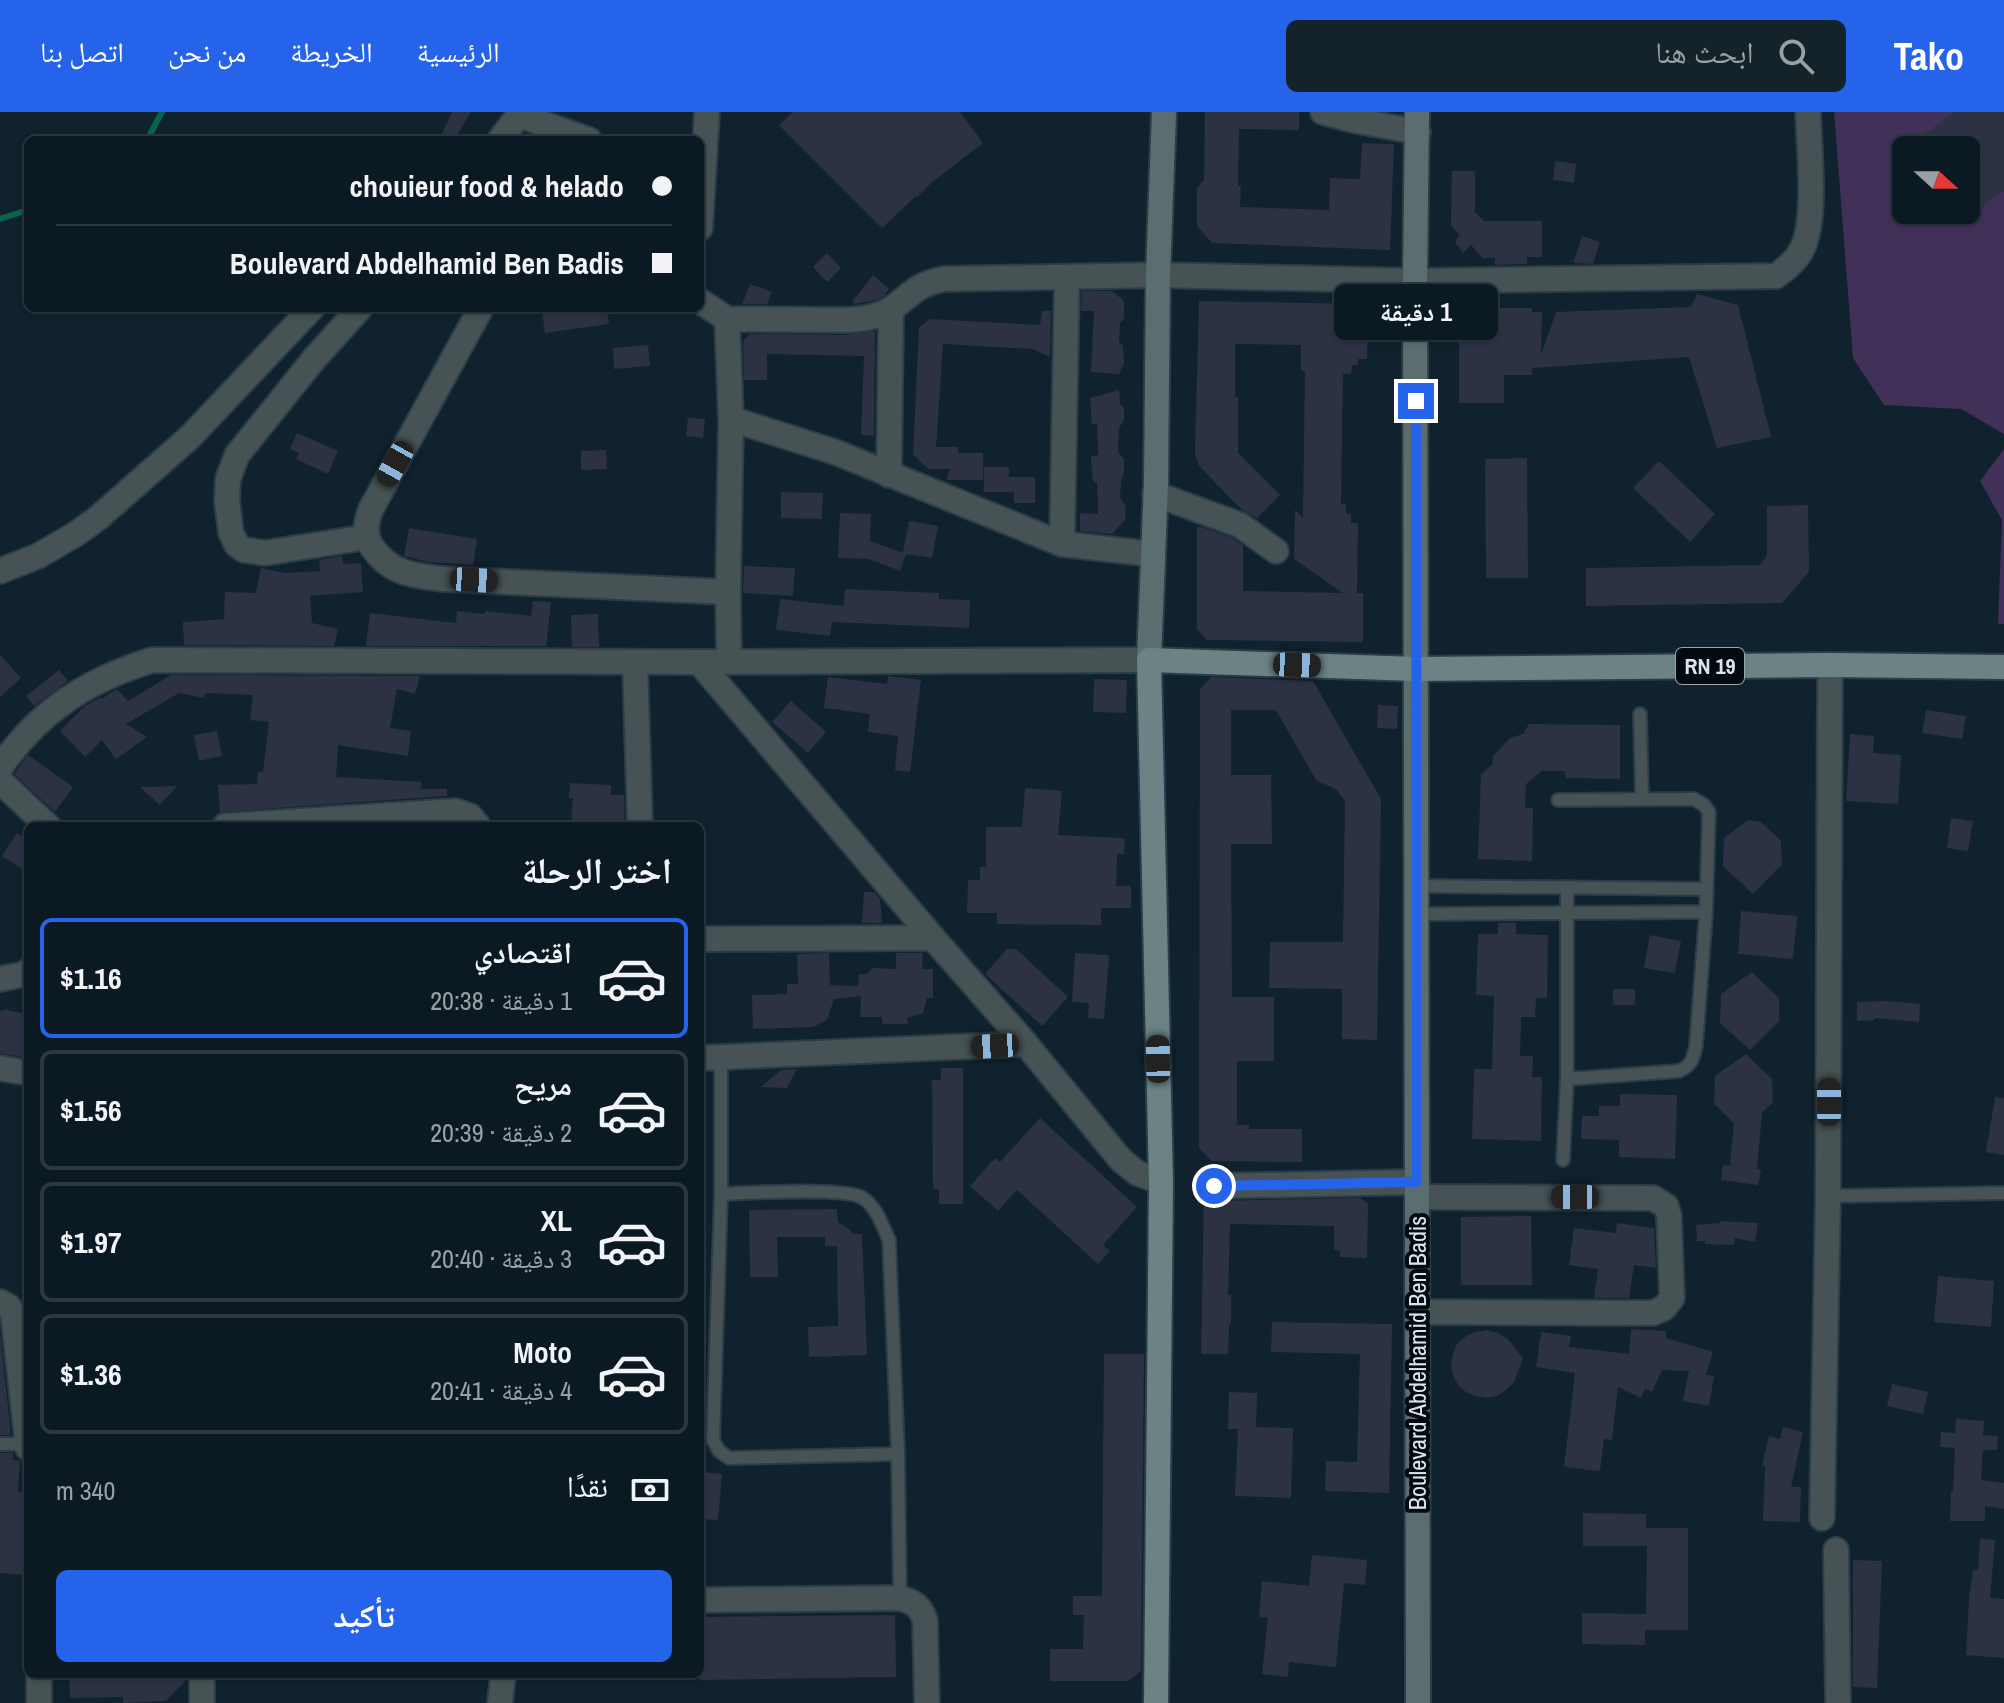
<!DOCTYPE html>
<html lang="ar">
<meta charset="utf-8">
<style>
:root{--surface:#0b1a22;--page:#14232a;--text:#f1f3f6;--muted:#9aa1a5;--line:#2b3840;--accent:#2563eb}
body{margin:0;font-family:"Archivo Narrow","Noto Naskh Arabic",sans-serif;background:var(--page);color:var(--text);direction:rtl;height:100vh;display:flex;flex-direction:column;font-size:30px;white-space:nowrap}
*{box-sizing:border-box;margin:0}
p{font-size:26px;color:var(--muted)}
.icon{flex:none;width:44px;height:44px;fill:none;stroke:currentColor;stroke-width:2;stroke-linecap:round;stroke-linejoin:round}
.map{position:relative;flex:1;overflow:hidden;direction:ltr}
.side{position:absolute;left:24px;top:710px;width:680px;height:856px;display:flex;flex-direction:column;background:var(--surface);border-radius:12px;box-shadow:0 2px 6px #0004,0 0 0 2px var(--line);direction:rtl}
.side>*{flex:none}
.hud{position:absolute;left:24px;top:24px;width:680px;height:176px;border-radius:12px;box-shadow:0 2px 6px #0004,0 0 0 2px var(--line);direction:rtl;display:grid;align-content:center;height:176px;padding:0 32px;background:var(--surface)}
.needle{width:52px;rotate:111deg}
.buttons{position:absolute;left:1892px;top:24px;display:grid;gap:16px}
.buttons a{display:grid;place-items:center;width:88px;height:88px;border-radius:12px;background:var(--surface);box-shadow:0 2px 6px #0004,0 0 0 2px var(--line);font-size:40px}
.end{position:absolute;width:36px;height:36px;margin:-18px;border:10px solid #2563eb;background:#fff;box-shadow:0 0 0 4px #fff}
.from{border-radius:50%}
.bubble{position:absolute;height:56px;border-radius:12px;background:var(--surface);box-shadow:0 2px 6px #0004,0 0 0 2px var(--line);font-size:26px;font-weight:800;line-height:56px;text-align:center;direction:rtl}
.car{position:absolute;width:24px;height:48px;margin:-24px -12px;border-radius:10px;box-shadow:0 0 6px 2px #0007;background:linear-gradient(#222 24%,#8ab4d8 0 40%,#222 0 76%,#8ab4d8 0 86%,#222 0)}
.hud b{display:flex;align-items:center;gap:28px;height:76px;font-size:30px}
.hud b+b{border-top:2px solid var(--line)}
.hud i{width:20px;height:20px;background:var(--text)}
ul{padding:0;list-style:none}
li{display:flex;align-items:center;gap:24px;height:120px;margin:0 16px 12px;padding:0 16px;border:4px solid var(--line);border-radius:12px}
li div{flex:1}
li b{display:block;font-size:30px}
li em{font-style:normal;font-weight:800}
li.active{border-color:var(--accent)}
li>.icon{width:72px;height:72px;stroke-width:1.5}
h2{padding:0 32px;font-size:36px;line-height:96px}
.pay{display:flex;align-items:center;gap:20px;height:88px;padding:0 32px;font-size:30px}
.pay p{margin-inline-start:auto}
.cta{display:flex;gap:16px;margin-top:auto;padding:16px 32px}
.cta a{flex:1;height:92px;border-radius:12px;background:var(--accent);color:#fff;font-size:32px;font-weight:800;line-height:92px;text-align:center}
header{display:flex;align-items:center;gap:48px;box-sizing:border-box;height:112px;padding:0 40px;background:var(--accent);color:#fff}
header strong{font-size:38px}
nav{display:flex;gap:44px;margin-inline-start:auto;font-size:28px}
.search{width:560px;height:72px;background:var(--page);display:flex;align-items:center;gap:20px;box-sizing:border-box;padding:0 28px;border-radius:12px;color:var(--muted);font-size:30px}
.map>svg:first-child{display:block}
.green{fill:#413058;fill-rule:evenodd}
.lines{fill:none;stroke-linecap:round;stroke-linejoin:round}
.stream{stroke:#0a634b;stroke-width:6}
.building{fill:#2c3244}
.service-casing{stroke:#2b3d48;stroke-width:16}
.minor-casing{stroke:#2b3d48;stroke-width:28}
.secondary-casing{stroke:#2b3d48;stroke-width:28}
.primary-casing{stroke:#2b3d48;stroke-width:28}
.service{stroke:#465253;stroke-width:12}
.minor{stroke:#465253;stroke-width:24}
.secondary{stroke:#5b6e6f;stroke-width:24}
.primary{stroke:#6b8385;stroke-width:24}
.route{stroke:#2563eb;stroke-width:10}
.labels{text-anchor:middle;stroke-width:8;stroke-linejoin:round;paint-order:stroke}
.shield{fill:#040b10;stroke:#9aa4ab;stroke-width:2}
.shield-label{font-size:22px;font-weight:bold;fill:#dae6ed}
.street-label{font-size:24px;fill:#dae6ed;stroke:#040b10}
</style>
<header>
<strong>Tako</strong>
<div class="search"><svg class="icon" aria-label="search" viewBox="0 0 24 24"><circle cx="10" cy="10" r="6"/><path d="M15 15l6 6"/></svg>ابحث هنا</div>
<nav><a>الرئيسية</a><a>الخريطة</a><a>من نحن</a><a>اتصل بنا</a></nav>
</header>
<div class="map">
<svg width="2004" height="1591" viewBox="0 0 2004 1591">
<rect width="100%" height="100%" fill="#0f222d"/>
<!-- green -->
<g class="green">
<path d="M1834,0H2004V322L1961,297L1884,293L1853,246ZM1906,38H1966V98H1906Z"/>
<path d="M2004,337V512H1998L2002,408L1980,369Z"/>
</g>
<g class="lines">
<!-- stream -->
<g class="stream">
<path d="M147,28L162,0"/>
<path d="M0,107L28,98"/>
</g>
</g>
<!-- building -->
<g class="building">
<path d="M452,0H471L454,28H439Z"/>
<path d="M793,0H960L983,31L931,71L917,85L916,84L882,116L779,13Z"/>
<path d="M1205,0H1299V18L1239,17L1238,74H1241L1240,95L1329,98L1330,66L1360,67L1362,31L1394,32L1390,138L1212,131L1197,114V76L1204,68Z"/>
<path d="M1955,0H2004V79L1979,97L1966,79V38H1930L1920,25Z"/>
<path d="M1555,49L1576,52L1574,71L1553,68Z"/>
<path d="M1452,59H1475V100L1484,109H1542V145H1527V152L1495,153V146H1483L1471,133L1463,141L1455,130L1459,122L1451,113Z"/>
<path d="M1582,124L1600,130L1593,152L1573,151Z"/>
<path d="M827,141L841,156L827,170L813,155Z"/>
<path d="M873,163L889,177L884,184L876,188L855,192L852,190Z"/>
<path d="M750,172L772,180L767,192H742Z"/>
<path d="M1082,179H1112L1124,189V206L1120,211L1119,229L1123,234L1124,251L1119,262L1091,260L1094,199H1081Z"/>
<path d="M1697,182L1738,193L1771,325L1717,336L1689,245L1532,256V263H1504V291H1459V207L1467,196H1532V200H1542L1541,243L1556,200L1691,195Z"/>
<path d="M1199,189L1362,192V206H1368L1367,247H1358V253H1352L1351,262H1343L1341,392H1346V401L1351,402V411H1358L1357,481H1363V530L1207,528L1197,517V415H1202L1233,426L1243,433V479L1343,481L1294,447L1295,398L1303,406L1305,259H1301V233L1235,232V285H1238V341L1280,383L1257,406L1242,398L1199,354L1195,341Z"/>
<path d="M562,196H607L609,212L545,221L542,199Z"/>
<path d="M1042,199H1051L1050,245L1033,237L943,232L936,335H958V341H983V368H946L950,357H928L913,342L919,215L930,207L1040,213Z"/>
<path d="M875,219L874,324L861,323L864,244L767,242V268H744L743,229L750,222L847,223Z"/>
<path d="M648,233L650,254L614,257L613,236Z"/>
<path d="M1119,278L1120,292L1124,296V308L1119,316L1118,340L1124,347V360L1121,368L1120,385L1126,395L1125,408L1112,422L1080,419V401L1098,402L1097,370H1093L1091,344L1098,343L1097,312H1092L1090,286Z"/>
<path d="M688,306L705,307L703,326L686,324Z"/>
<path d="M297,321L338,339L328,362L296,347L299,341L290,337Z"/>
<path d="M606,338L607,357L581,358V339Z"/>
<path d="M1527,346L1528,466H1486L1485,347Z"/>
<path d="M1659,349L1715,402L1690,430L1633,376Z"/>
<path d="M984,355H1009V365H1035V391H1014V380H984Z"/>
<path d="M781,380L823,381L822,407L781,406Z"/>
<path d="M1808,393L1809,460L1782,491L1586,494V456L1760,453L1767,443V394Z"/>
<path d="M840,401L871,402L870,429L903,441L909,409L938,414L932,446L905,442H906L900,459L869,447L838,446Z"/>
<path d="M409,416L477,427L473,453L428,450L404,444Z"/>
<path d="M342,444L343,452L361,451L363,480L310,484L312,511L338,517L334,534L184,533L183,510L224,507L225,480L256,481L261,456L285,461L320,459L319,448Z"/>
<path d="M744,454L795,456L793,484L743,481Z"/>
<path d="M845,477L939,481V487L970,488L969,516L832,510L830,524L776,518L780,487L844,494Z"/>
<path d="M533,489L551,490L546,534H366L370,501L456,511L457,499L485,502V499L531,504Z"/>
<path d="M598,502L599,535H572L571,503Z"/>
<path d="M0,543L21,566L0,585Z"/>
<path d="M59,558L68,569L34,594L26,584Z"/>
<path d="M171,563L420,564L415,582L397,577L390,616L411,619L408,644L338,633L336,665L421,670V677H447V684L220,700L218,673L257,672L258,660H263L269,610L250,608L253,583L205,581L204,586L179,581L126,612L147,625L116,647L102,628L85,645L60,619L85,594L101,585L102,587L113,579L117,577L128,589Z"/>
<path d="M888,564L921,568L910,660L895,658L898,624L868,620L870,602L824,596L828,565L887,572Z"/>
<path d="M1211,565L1313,569L1381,687L1377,928L1342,927V877L1269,876L1270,830H1343L1345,689L1337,678L1316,668L1276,598H1231V663H1271L1272,732H1231L1232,885H1274V949H1237V1013H1249V1017H1302V1050L1212,1049L1199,1036L1200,577Z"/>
<path d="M1094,567L1127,568L1126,601L1093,600Z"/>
<path d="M791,589L826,620L808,641L772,610Z"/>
<path d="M1378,593L1398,594L1397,617L1377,616Z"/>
<path d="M1926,598L1966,604L1962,627L1922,621Z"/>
<path d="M1529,612L1620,613V667L1565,666V659H1542L1526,672L1525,696H1533L1532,749L1478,747L1481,662L1492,653L1493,644L1510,626L1523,622Z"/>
<path d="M217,619L222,644L199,649L194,623Z"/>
<path d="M1850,622L1874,624L1873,641L1901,643L1898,692L1846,689Z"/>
<path d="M28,643L73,675L55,700L14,662Z"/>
<path d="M570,671L611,673V683H624L625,714H571L573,686H569Z"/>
<path d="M177,674L160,693L140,675Z"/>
<path d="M1025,676L1062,679L1058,723L1125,726L1124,742H1117L1116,774H1131V796H1101V813L997,812V801H967L968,768H980V755H986V715H1022Z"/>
<path d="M1951,706L1973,709L1968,739L1947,736Z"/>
<path d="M1748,708L1761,710L1781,729L1782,752L1753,782L1723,754L1724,726Z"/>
<path d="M17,721L28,728V761L2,744Z"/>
<path d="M864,780H874L880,787L882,811H862Z"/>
<path d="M1741,799L1797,804L1793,847L1738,842Z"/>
<path d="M1498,811H1516V822L1548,823L1547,886H1536L1535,905H1521L1520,944H1533L1532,965H1542L1541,1029L1472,1027L1474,957H1492L1494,884L1476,883L1478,822H1498Z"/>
<path d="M1650,823L1681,829L1675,861L1644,856Z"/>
<path d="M1007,837H1016L1068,885L1042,914L985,862Z"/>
<path d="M829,841L830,873L858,874L859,862H867L872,856L896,857V841H923L922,857H933V886H927L923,901L907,906L908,912H882V905H860L861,884L834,887L827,908L813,915L753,917L752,883L787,882V872H798L797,842Z"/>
<path d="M1075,841L1109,843L1104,907L1088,906L1089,891L1072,890Z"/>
<path d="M1752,860L1779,886V909L1750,938L1720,911L1721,882Z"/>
<rect x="1613" y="877" width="22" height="16"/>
<path d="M1884,889L1920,892L1919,910L1874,906V908L1857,909V890Z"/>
<path d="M4,897L28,903V946L0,941V898L3,899Z"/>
<path d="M1746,942L1772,967L1773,990L1762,1001L1757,1057L1761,1058L1758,1073L1721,1068L1723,1053L1730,1054L1734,1011L1714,992L1715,964Z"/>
<path d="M941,956H963V1092H939V1077H933L932,968H941Z"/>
<path d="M797,957L787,976L761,975L781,958Z"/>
<path d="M1620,982L1677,983L1675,1047L1619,1045V1028L1581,1027L1582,1004H1599V994H1620Z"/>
<path d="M1995,985L2004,986V1043L1986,1040Z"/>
<path d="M1040,1006L1137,1095L1103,1133L1110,1139L1098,1152L1017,1078L998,1099L970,1074L995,1046L1000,1050Z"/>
<path d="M1204,1084L1214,1089L1361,1086L1368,1092L1367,1146L1340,1145V1139L1334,1138V1114L1230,1112L1228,1183H1231V1213H1229L1228,1242H1201Z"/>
<path d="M837,1097L838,1110L849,1117L852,1122H862L867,1243L809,1245L808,1215L838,1214L837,1134H825V1125H777L778,1165H750L749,1098Z"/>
<path d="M1531,1104L1532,1173H1461V1105Z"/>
<path d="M1721,1109L1758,1111L1755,1130L1735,1126L1734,1133L1705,1132V1129H1697L1696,1113L1720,1111Z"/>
<path d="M1617,1111L1654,1116L1656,1156L1634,1153L1629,1186H1594L1598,1157L1569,1153L1574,1116L1616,1121Z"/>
<path d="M1938,1164L1994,1169L1991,1215L1934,1210Z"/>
<path d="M1272,1210L1392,1212L1389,1381L1325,1379L1326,1349L1357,1350L1360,1242L1271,1240Z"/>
<path d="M1631,1217L1666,1219V1226L1713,1240L1706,1263L1714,1264L1709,1294L1683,1289L1689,1259L1662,1258L1652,1280L1645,1277L1641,1286L1618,1275L1612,1328L1604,1327L1600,1359L1564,1355L1575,1261L1536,1255L1541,1220L1571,1224L1569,1235L1629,1242Z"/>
<path d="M1487,1218L1498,1221L1508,1227L1523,1246L1514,1270L1506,1278L1497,1284L1486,1286L1475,1284L1466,1280L1458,1273L1453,1263L1451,1253L1453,1242L1457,1232L1465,1225L1475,1220Z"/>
<path d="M0,1220L11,1323H0Z"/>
<path d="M1104,1242H1144L1141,1559L1128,1569H1050V1537H1083L1084,1503H1073V1484H1102Z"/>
<path d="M1892,1272L1928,1280L1923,1302L1887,1294Z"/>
<path d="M1229,1280L1257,1281L1256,1315L1293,1316L1291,1386L1235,1384L1238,1317H1228Z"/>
<path d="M1956,1307L1984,1309L1983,1323L1998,1324L1997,1338H1983L1981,1368L2004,1371V1397L1985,1394V1409H1950L1951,1379H1953L1955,1336L1940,1335L1941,1320L1955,1321Z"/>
<path d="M1783,1315L1803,1320L1791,1375H1801L1800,1410L1763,1409L1765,1354L1762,1353L1769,1324L1780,1327Z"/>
<path d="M0,1341H13V1348L20,1349L18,1380H27L24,1416H28L26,1463L0,1461Z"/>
<path d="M700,1360L722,1362L718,1408L700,1407Z"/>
<path d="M1583,1401L1646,1402V1416H1688V1518H1645V1533L1582,1532V1501L1646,1502L1647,1434H1583Z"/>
<path d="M1980,1427L1995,1428L1990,1486L2004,1487V1546L1966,1543L1969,1485L1973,1458H1978Z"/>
<path d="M1312,1443L1367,1448L1365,1473L1344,1471L1336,1555L1289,1550L1288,1565L1262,1562L1268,1506L1259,1505L1262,1469L1309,1474Z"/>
<path d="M1853,1448L1882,1449L1877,1576L1853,1575Z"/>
<path d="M895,1503L896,1565L700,1568V1505Z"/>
<path d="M69,1562H187V1567L166,1589L123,1591V1585L70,1586Z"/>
</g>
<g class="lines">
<!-- service casing -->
<g class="service-casing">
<g id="service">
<path d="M1640,602L1642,687"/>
<path d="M1558,688L1694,687L1704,693L1709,700L1706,800L1696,934C1693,947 1691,954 1679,959L1567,967"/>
<path d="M1417,774L1706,777"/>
<path d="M1416,802L1706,800"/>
<path d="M721,946V1082L713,1328L719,1339L729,1346L898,1342"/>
<path d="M1563,1048L1567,967V775"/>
<path d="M721,1082C746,1081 847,1075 863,1086C877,1096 882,1113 889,1128L898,1342L900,1486"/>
<path d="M1828,1084L2004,1081"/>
<path d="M0,1332H28"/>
</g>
</g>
<!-- minor casing -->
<g class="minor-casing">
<g id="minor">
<path d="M1323,0L1352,8L1418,20"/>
<path d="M519,3L589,28"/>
<path d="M500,28L521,0"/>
<path d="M700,116L707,0"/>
<path d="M700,189L727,207L847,208C863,207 879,205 892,196C914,181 915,173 944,167L1158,163L1415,169L1776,164C1787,156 1796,149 1802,137C1817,109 1809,34 1808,0"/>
<path d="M360,196L314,247L237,343L228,367L227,389L231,421L237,433L244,438L265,441L367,425"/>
<path d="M481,196L371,397C368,405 365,413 367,422C368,435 386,453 399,458C412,464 428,465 442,467L728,480"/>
<path d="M727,207L731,307L728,480L729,550"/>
<path d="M731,307L835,340L1062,432L1152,442"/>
<path d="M889,363L891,197"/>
<path d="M1155,382L1240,413L1276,439"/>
<path d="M1062,432L1067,165"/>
<path d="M0,459L38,444L76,422L98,406L190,325L312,196"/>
<path d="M635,550L640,714"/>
<path d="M699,550L933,826L1026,932L1121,1048L1137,1061L1161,1070"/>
<path d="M0,656C38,599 88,568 152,548L699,550L1149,548"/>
<path d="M0,669L48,714"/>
<path d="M225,714L455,699L470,704L478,714"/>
<path d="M700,827L933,826"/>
<path d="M0,867L26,862L28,859"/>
<path d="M700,946L1026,932"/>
<path d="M0,956L28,961"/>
<path d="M1214,1074L1417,1070"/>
<path d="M1417,1085L1653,1086L1666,1094L1669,1104L1672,1186L1664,1196L1653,1201L1418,1200"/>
<path d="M0,1190L8,1194L13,1201L28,1336"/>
<path d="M1822,1406L1828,1084L1830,553"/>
<path d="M1836,1438L1838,1591"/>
<path d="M700,1488L900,1486C914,1490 920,1494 925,1508L927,1591"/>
<path d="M39,1562V1591"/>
<path d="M202,1562V1591"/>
<path d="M500,1591L503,1562"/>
</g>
</g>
<!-- secondary casing -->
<g class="secondary-casing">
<g id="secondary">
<path d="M1417,0L1415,169L1418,1591"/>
<path d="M1149,548L1156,371L1158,163L1164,0"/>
</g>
</g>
<!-- primary casing -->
<g class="primary-casing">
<path id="primary" d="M1156,1591L1161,1070L1149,548L1416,557L1830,553L2004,555"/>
</g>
<!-- service -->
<use href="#service" class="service"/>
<!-- minor -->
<use href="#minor" class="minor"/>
<!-- secondary -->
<use href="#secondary" class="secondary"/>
<!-- primary -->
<use href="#primary" class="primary"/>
</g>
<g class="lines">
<!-- route -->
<path class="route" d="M1214,1074L1417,1070L1416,289"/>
</g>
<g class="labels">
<!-- shield labels -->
<rect class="shield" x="1676" y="536" width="68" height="36" rx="6"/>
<g class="shield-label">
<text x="1710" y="562">RN 19</text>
</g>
<!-- street labels -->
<g class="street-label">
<text transform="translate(1418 1251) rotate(-90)" y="8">Boulevard Abdelhamid Ben Badis</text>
</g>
</g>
</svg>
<div class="buttons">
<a><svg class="needle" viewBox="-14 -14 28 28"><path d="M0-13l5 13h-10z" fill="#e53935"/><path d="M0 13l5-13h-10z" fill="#9aa1a5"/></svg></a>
</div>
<i class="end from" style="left:1214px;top:1074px"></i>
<i class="end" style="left:1416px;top:289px"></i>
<div class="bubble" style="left:1334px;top:172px;width:164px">1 دقيقة</div>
<i class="car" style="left:395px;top:352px;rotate:209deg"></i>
<i class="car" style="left:474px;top:468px;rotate:93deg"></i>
<i class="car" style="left:1297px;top:553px;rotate:92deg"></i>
<i class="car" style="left:995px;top:934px;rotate:267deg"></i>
<i class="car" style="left:1158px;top:947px;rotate:359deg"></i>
<i class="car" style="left:1829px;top:990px;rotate:0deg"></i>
<i class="car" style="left:1575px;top:1085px;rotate:270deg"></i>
<div class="hud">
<b><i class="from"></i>chouieur food &amp; helado</b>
<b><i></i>Boulevard Abdelhamid Ben Badis</b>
</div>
<section class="side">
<h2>اختر الرحلة</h2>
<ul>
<li class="active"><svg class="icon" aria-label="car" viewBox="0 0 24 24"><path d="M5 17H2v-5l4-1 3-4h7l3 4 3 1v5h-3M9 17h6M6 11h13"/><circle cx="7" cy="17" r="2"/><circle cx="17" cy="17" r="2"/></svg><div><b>اقتصادي</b><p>1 دقيقة · 20:38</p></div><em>$1.16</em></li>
<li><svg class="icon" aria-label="car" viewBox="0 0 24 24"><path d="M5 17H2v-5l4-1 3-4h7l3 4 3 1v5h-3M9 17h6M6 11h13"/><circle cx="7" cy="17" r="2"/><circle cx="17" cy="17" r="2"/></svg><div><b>مريح</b><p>2 دقيقة · 20:39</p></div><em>$1.56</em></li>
<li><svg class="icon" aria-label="car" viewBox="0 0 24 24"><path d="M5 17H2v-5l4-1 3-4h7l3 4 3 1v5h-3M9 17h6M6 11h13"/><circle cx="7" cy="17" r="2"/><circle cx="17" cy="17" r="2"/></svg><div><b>XL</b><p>3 دقيقة · 20:40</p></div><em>$1.97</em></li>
<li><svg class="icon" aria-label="car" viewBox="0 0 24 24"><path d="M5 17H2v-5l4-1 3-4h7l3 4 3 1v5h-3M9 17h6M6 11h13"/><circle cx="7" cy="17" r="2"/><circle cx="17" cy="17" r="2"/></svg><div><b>Moto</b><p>4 دقيقة · 20:41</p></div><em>$1.36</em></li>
</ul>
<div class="pay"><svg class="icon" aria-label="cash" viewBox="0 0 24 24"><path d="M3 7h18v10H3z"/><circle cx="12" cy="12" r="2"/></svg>نقدًا<p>340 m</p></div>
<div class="cta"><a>تأكيد</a></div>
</section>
</div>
